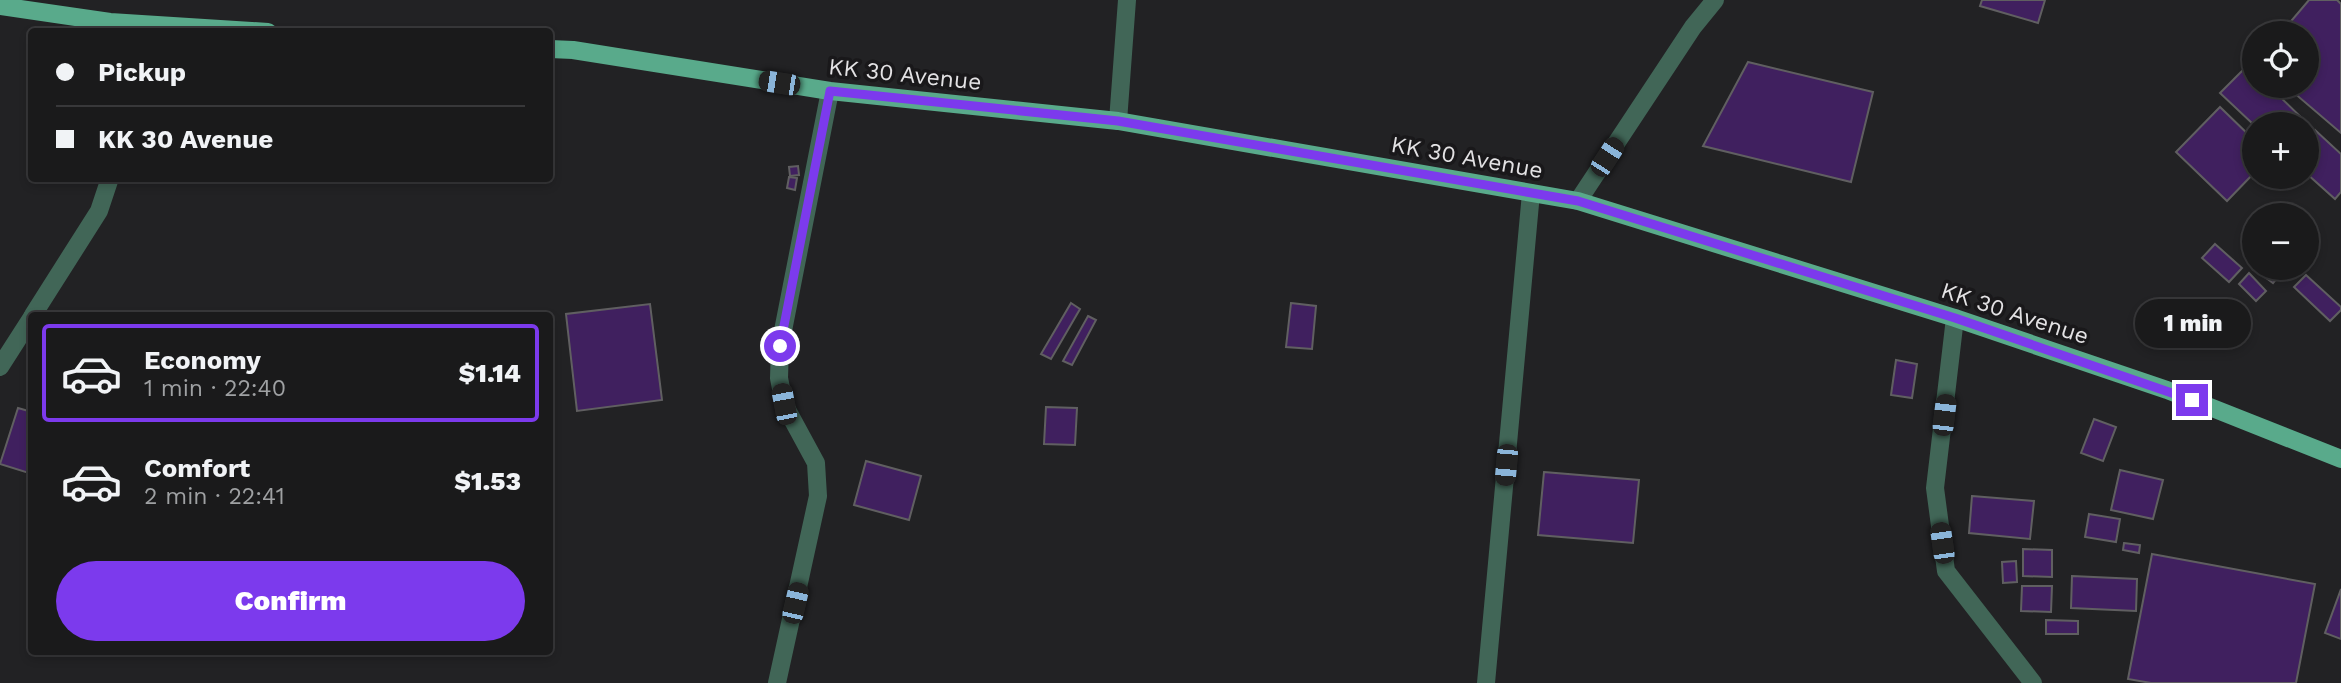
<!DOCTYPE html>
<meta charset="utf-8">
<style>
:root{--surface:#1a1a1b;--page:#232324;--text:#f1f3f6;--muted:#9fa1a3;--line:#38383a;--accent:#7c3aed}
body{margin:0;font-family:"Work Sans",sans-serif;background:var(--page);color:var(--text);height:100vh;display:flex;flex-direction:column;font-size:26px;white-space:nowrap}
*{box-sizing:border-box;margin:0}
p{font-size:23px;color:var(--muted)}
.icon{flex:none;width:38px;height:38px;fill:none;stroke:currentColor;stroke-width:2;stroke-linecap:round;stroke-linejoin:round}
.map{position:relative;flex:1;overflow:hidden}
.panel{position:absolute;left:28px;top:312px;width:525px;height:343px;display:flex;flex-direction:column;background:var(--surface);border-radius:7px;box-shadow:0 4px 10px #0003,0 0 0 2px var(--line)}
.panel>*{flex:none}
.guide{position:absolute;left:28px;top:28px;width:525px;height:154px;border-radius:7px;box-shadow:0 4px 10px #0003,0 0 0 2px var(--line);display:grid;align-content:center;height:154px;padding:0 28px;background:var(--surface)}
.controls{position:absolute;left:2242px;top:21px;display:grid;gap:14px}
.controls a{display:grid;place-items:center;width:77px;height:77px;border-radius:50%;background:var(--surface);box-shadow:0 4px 10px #0003,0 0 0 2px var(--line);font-size:35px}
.end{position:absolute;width:32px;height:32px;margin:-16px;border:9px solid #7c3aed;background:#fff;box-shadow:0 0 0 4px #fff}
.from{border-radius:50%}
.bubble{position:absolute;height:49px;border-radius:24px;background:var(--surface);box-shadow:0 4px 10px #0003,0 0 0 2px var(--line);font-size:23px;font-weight:800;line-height:49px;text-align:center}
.car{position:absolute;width:21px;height:42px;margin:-21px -10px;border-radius:9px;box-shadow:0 0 5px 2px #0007;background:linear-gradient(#222 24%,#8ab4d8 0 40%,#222 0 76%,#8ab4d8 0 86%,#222 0)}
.guide b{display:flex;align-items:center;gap:24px;height:66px;font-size:26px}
.guide b+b{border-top:2px solid var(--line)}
.guide i{width:18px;height:18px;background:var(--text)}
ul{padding:12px 0 0;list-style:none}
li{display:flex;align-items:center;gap:21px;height:98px;margin:0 14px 10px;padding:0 14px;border:4px solid transparent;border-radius:7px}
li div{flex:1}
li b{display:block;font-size:26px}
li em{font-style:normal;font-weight:800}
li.on{border-color:var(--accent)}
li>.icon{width:63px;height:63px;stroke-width:1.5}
.button{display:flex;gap:14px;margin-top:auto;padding:14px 28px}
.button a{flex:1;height:80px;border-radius:42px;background:var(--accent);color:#fff;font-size:28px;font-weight:800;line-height:80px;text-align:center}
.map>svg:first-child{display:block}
.building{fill:#40205f;stroke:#605f61;stroke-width:2}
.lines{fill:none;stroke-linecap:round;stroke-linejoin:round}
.minor{stroke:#416657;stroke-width:18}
.major{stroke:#59aa8b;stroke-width:18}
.route{stroke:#7c3aed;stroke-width:9}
.labels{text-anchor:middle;stroke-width:7;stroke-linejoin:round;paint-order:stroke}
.street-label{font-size:23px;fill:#e3e2e4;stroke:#19181a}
</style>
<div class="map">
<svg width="2341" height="683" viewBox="0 0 2341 683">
<rect width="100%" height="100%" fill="#222224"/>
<!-- building -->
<g class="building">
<path d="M1982,0H2045L2038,23L1980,6Z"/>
<path d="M2309,0H2337L2341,4V133L2286,86H2306V33H2281Z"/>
<path d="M1748,62L1873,92L1851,182L1703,146Z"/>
<path d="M2248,65L2254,71V86H2269L2309,125L2306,127V124L2254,125L2220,93Z"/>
<path d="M2220,107L2254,140V173L2227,201L2176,152Z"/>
<path d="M2315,130L2341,154V192L2335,199L2306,173V139Z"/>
<path d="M798,166L799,175L790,176L789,167Z"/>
<path d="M789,177L797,178L795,190L787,188Z"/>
<path d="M2215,244L2242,268L2229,282L2202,258Z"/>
<path d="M2254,267V268H2285L2273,283L2253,268Z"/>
<path d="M2249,273L2266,291L2256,301L2239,284Z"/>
<path d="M2306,275L2341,307V310L2330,321L2294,287Z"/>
<path d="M1071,303L1080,309L1051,359L1041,354Z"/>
<path d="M1291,303L1316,306L1312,349L1286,347Z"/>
<path d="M650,304L662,400L577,411L566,314Z"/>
<path d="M1088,316L1096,320L1072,365L1063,361Z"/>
<path d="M1896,360L1917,364L1912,398L1891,395Z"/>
<path d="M1046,407L1077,408L1075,445L1044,444Z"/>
<path d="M18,408L32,412V474L0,464Z"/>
<path d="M2094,419L2116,427L2103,461L2081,453Z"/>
<path d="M866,461L921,476L909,520L854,505Z"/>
<path d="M2120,470L2163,480L2153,519L2111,510Z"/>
<path d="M1544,472L1639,480L1633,543L1538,535Z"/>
<path d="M1972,496L2034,501L2030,539L1969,533Z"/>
<path d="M2089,514L2120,519L2116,542L2085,537Z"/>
<path d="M2124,543L2140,545L2139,553L2123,550Z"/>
<path d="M2023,549L2052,550V577L2023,576Z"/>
<path d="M2152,554L2315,584L2296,683H2151L2128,679Z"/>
<path d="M2016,561L2017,582L2003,583L2002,562Z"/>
<path d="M2072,576L2137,579L2136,611L2071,608Z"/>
<path d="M2022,586H2052L2051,612L2021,611Z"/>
<path d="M2341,589V639L2325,633Z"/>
<path d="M2046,620L2078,621V634H2046Z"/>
</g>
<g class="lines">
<!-- minor -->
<g class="minor">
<path d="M1118,121L1127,0"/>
<path d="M1578,201L1693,27L1715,0"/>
<path d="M33,315L99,211L110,178"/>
<path d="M1955,318L1935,488L1946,571L2033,683"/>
<path d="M0,367L32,317"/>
<path d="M777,683L818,496L816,463L784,404L779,378L780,346L830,91"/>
<path d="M1486,683L1531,193"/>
</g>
<!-- major -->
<g class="major">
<path d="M0,6L110,22L268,32"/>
<path d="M550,49L573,50L830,91L1118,121L1578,201L1955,318L2167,390L2341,459"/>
</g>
</g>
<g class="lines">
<!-- route -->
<path class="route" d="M780,346L830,91L1118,121L1578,201L1955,318L2192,400"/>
</g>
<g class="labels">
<!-- street labels -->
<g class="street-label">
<text transform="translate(905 74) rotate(6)" y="8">KK 30 Avenue</text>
<text transform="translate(1467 157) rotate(10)" y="8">KK 30 Avenue</text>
<text transform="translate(2015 313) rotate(18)" y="8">KK 30 Avenue</text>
</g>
</g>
</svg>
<div class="controls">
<a><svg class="icon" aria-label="locate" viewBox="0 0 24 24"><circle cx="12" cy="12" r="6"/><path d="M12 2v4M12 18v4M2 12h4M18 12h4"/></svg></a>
<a>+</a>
<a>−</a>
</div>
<i class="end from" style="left:780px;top:346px"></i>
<i class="end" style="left:2192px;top:400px"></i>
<div class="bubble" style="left:2135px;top:299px;width:116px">1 min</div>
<i class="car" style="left:779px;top:83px;rotate:279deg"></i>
<i class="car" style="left:1607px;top:157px;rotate:33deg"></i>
<i class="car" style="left:784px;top:404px;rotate:349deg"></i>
<i class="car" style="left:1944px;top:415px;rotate:7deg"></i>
<i class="car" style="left:1506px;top:465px;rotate:185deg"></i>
<i class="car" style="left:1942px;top:543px;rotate:352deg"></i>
<i class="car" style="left:795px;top:603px;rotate:13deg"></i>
<div class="guide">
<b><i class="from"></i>Pickup</b>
<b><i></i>KK 30 Avenue</b>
</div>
<section class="panel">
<ul>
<li class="on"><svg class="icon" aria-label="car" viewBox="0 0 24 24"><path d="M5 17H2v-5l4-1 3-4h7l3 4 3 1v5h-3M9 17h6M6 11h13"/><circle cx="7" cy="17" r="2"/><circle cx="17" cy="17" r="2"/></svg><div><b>Economy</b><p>1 min · 22:40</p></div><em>$1.14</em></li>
<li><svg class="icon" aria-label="car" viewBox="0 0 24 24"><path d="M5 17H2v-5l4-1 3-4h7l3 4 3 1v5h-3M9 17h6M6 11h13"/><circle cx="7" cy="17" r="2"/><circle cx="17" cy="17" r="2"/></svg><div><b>Comfort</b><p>2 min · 22:41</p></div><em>$1.53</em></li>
</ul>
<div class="button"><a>Confirm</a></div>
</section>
</div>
